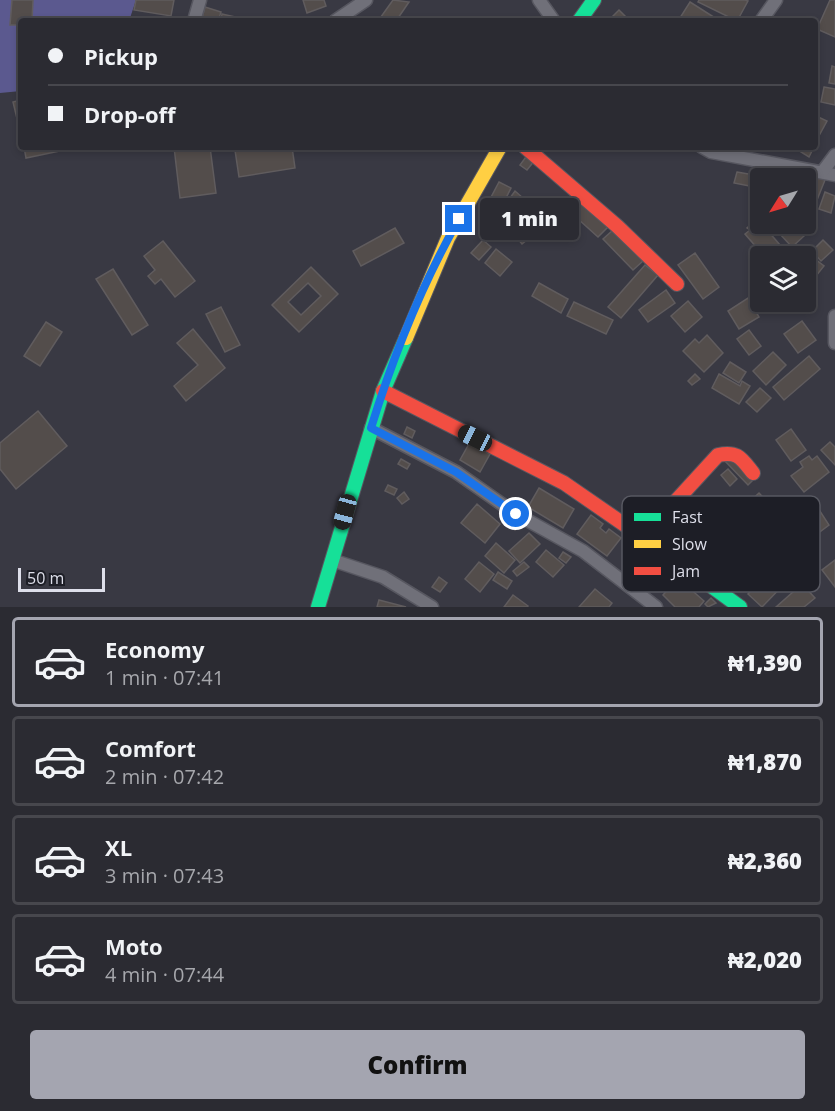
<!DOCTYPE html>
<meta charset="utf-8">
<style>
:root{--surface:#2b2b32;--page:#33333a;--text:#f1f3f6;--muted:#a6a7ac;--line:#47474d;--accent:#a4a5b0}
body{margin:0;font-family:"Open Sans",sans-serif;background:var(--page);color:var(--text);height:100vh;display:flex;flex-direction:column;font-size:22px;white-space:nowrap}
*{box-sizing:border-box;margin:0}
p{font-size:20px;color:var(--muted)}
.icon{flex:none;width:33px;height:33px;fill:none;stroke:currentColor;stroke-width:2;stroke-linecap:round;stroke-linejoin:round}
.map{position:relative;height:607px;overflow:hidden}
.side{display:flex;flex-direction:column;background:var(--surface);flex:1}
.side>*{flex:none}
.hud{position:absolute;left:18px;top:18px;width:800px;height:132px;border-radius:6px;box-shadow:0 3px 9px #0003,0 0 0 2px var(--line);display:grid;align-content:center;height:132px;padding:0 30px;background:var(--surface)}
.needle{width:39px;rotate:233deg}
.buttons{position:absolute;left:750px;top:168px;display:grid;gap:12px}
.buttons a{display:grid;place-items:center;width:66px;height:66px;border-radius:6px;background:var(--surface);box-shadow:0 3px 9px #0003,0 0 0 2px var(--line);font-size:30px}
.scale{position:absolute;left:18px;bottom:15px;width:87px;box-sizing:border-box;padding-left:6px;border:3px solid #dedfea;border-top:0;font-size:16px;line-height:21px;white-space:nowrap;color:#dedfea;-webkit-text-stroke:4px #1d1e26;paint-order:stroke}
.end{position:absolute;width:27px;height:27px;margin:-14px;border:8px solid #1a73e8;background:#fff;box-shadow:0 0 0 3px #fff}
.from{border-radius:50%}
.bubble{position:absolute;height:42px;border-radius:6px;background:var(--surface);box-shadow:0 3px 9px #0003,0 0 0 2px var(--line);font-size:20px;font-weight:800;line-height:42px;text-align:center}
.car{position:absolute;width:18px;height:36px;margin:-18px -9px;border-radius:8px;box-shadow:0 0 4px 2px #0007;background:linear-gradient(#222 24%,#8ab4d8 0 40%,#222 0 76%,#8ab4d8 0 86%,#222 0)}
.hud b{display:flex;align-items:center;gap:21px;height:57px;font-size:22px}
.hud b+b{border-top:2px solid var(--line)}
.hud i{width:15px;height:15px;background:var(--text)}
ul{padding:10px 0 0;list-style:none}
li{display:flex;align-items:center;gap:18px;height:90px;margin:0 12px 9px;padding:0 18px;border:3px solid var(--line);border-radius:6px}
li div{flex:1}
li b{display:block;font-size:22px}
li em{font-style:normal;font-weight:800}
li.current{border-color:var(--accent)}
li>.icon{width:54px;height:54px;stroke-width:1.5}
.primary-button{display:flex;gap:12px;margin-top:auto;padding:12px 30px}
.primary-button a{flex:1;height:69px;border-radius:6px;background:var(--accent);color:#111;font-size:24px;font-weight:800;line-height:69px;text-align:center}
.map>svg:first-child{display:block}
.forest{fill:#5b598f}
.building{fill:#534d4b;stroke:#605c5e;stroke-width:1.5;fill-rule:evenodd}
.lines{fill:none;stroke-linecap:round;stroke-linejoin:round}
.street-casing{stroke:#575760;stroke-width:15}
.fast-casing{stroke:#575760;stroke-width:16}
.slow-casing{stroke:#575760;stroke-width:16}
.jam-casing{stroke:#575760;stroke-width:16}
.street{stroke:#707079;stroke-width:12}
.fast{stroke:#16e098;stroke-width:14}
.slow{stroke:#ffcf43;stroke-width:14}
.jam{stroke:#f24e42;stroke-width:14}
.route{stroke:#1a73e8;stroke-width:8}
.key{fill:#1d1e26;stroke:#575861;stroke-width:1.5}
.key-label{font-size:16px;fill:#dedfea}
</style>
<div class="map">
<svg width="835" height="607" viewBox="0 0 835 607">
<rect width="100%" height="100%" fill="#393943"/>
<!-- forest -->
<path class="forest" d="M0,0H136L129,21H21V91L0,93Z"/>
<!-- building -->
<g class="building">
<path d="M12,0H33L32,21H21V25H10Z"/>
<path d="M136,0H174L171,16L134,10Z"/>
<path d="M303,0H324L326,6L307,13Z"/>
<path d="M393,0L409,2L396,21H378Z"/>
<path d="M699,0H745L748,1L737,21L698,2Z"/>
<path d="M830,0H835V37L817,29Z"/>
<path d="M690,2L720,21H678Z"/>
<path d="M205,7L221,12L218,21H201Z"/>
<path d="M619,10L630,21H608Z"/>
<path d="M222,14L240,18L239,21H221Z"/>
<path d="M832,66L835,67V84L829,83Z"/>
<path d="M824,87L835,89V105L821,102Z"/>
<path d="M21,100V131H20L13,102Z"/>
<path d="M814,115L827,121L814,145Z"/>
<path d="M24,147H65V150L26,158Z"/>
<path d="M174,147H210L216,193L180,198Z"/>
<path d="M253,147H292L295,168L239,177L235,150Z"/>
<path d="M793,147H814L809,157Z"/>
<path d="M528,154L535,160L527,170L520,165Z"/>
<path d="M737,172L771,178H760V188L734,183Z"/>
<path d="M813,175L825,180L815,205L806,201V193L808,194L807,191Z"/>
<path d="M499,182L511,188L501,208L489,201Z"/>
<path d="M515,191L523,198L518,205L510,198Z"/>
<path d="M825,192L835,196L831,213L819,209Z"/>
<path d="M577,198L608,227L598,237L567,209Z"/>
<path d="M516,208L521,213L525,210L534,222L538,219L544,226L522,244L502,220Z"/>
<path d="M806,209L817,221L807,232L799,224H806Z"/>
<path d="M754,222L758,226L762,224L780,245L767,256H764L745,234L750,230L747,228Z"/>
<path d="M789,224H793L804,236L792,247L779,233Z"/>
<path d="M495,225L502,234L494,240L487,231Z"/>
<path d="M547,225L551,231L537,241L533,236Z"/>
<path d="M395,228L404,243L361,266L353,251Z"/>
<path d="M613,230L643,261L633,270L603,239Z"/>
<path d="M483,240L491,247L479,260L471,253Z"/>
<path d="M823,240L833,250L821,261L812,251Z"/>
<path d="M163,241L195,281L175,297L161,279L155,284L148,276L155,270L144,256Z"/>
<path d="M496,249L512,262L500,276L485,263Z"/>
<path d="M695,253L719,287L703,299L678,265Z"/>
<path d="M807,253L824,266L816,276L806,267L804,256Z"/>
<path d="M645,265L658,275L621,318L608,307Z"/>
<path d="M311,267L338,294L299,332L272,305ZM308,283L321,296L301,315L288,302Z"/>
<path d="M113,269L148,325L132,335L96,279Z"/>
<path d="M539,283L568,299L561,313L532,296Z"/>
<path d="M666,290L675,303L648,322L639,310Z"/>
<path d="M748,298L759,317L739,329L728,311Z"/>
<path d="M688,301L702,317L685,332L671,316Z"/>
<path d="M574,302L613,320L606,334L567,316Z"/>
<path d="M221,307L240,345L225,352L206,314Z"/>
<path d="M802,321L816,340L798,353L784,334Z"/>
<path d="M46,322L62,332L40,366L24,356Z"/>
<path d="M193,329L225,368L186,401L174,386L198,365L177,343Z"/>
<path d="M749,330L761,346L749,355L737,339Z"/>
<path d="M707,335L723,353L704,372L683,351L695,339L699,343Z"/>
<path d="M773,352L786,365L766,385L753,371Z"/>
<path d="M809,356L820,369L784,400L773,387Z"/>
<path d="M730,362L746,372L739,383L723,373Z"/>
<path d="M695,374L700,379L692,385L688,381Z"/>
<path d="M719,374L740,386L742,381L750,386L739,404L712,388Z"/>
<path d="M760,388L771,398L757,412L746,402Z"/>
<path d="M38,411L67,446L16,489L0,469V443Z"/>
<path d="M407,427L415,431L412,438L404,434Z"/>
<path d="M791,429L806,450L791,461L776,440Z"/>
<path d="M470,442L490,454L480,472L460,460Z"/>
<path d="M830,442L835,447V465L821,450Z"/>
<path d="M729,453L755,478L748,485L723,459Z"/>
<path d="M809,456L812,460L817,456L829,472L804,492L791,476L803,467L800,462Z"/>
<path d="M401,459L410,464L407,469L398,464Z"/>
<path d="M728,469L737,479L730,486L721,475Z"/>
<path d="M388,485L397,489L394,495L385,491Z"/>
<path d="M539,488L574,509L563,528L528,507Z"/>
<path d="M404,492L409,499L402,504L397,498Z"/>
<path d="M759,493L776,511L752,535L734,516Z"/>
<path d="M809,499L814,506L816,505L829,525L813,537L793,512Z"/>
<path d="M477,504L500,524L485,543L461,523Z"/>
<path d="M507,514L520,523L515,530L502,522Z"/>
<path d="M591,515L603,524L600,528L606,533L609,529L621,538L607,556L577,534Z"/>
<path d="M529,533L540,544L520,563L509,551Z"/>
<path d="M496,543L515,560L504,573L485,556Z"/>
<path d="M546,550L564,565L553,577L536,562Z"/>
<path d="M563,552L571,557L566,563L559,558Z"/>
<path d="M835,560V587L822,570Z"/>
<path d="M479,562L494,574L480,592L465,579Z"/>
<path d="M524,562L529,567L517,576L513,571Z"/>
<path d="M774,565L789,579L762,607L748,594Z"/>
<path d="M498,572L512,581L507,589L493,580Z"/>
<path d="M439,577L447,583L440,592L432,587Z"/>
<path d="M678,578L704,601L699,607H675L663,595Z"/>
<path d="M802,584L815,598L804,607H776Z"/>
<path d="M595,589L612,603L609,607H579Z"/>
<path d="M513,595L528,606L527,607H504Z"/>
<path d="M711,598L716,603L708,607L705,604Z"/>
<path d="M379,600L406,607H377Z"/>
</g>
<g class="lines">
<!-- street casing -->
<g class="street-casing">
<g id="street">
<path d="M539,0L554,21"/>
<path d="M194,21L200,0"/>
<path d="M335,21L366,0"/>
<path d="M761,21L776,0"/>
<path d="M702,147L711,152L835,175"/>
<path d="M823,171L835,155"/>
<path d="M835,316V343"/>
<path d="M371,428L456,472L516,514L583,551L656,607"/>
<path d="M332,560L383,577L432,607"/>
</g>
</g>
<!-- fast casing -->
<g class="fast-casing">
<g id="fast">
<path d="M579,21L594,0"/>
<path d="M674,559L740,607"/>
<path d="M318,607L383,391L406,338"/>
</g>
</g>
<!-- slow casing -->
<g class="slow-casing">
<path id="slow" d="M406,338L448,238L500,147"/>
</g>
<!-- jam casing -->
<g class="jam-casing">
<g id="jam">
<path d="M525,147L617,226L677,284"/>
<path d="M383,391L564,483L674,559"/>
<path d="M642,538L718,455C738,451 741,458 753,473"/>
</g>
</g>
<!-- street -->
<use href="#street" class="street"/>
<!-- fast -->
<use href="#fast" class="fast"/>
<!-- slow -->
<use href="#slow" class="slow"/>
<!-- jam -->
<use href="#jam" class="jam"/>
</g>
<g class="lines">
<!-- route -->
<path class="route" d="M459,219C422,284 393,357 371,428L456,472L516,514"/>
</g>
<!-- legend -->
<rect x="622" y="496" width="198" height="96" rx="9" class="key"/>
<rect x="634" y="513" width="27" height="8" fill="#16e098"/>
<rect x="634" y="540" width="27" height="8" fill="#ffcf43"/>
<rect x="634" y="567" width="27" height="8" fill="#f24e42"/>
<g class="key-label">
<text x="672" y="523">Fast</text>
<text x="672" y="550">Slow</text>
<text x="672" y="577">Jam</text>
</g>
</svg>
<div class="buttons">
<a><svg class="needle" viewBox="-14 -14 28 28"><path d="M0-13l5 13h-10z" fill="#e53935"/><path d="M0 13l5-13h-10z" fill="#a6a7ac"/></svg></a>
<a><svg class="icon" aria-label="layers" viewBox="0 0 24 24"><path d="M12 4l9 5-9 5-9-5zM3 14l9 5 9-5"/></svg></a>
</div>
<div class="scale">50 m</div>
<i class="end from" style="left:516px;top:514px"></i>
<i class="end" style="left:459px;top:219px"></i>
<div class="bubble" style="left:480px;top:198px;width:99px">1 min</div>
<i class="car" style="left:475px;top:438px;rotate:296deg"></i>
<i class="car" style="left:345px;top:512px;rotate:195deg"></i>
<div class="hud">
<b><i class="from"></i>Pickup</b>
<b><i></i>Drop-off</b>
</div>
</div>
<section class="side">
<ul>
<li class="current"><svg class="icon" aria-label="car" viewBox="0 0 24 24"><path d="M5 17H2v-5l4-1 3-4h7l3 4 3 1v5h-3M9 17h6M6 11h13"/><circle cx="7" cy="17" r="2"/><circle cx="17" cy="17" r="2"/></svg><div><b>Economy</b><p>1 min · 07:41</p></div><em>₦1,390</em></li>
<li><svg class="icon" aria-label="car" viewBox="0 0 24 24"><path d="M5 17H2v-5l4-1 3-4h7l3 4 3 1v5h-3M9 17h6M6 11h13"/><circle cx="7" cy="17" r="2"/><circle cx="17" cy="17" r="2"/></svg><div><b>Comfort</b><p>2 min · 07:42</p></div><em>₦1,870</em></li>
<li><svg class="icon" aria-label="car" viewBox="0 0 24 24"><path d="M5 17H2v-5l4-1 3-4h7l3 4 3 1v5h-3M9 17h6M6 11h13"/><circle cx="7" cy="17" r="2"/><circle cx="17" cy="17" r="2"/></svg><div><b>XL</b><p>3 min · 07:43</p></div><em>₦2,360</em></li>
<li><svg class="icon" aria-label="car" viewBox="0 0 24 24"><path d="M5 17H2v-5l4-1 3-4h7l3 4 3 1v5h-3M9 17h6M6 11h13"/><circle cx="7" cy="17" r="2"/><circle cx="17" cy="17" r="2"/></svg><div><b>Moto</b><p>4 min · 07:44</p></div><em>₦2,020</em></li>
</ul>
<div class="primary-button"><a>Confirm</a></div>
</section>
